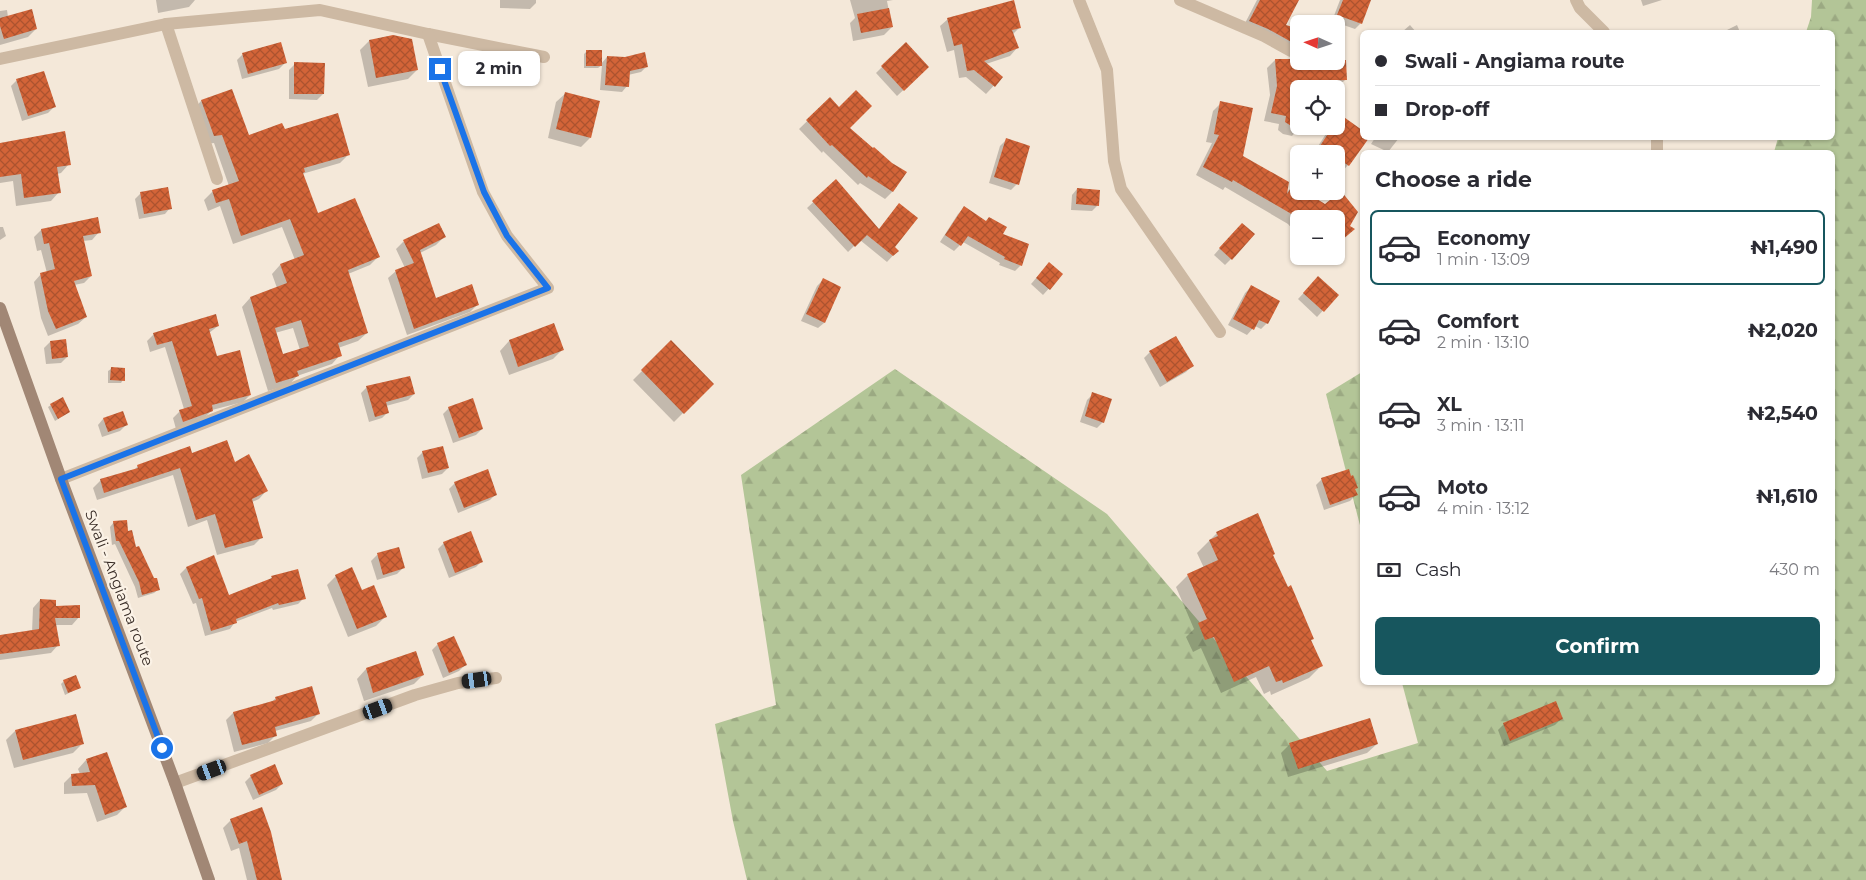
<!DOCTYPE html>
<meta charset="utf-8">
<style>
:root{--surface:#fff;--page:#f2f2f3;--text:#2b2b33;--muted:#7c7c81;--line:#e1e1e2;--accent:#17565e}
body{margin:0;font-family:Montserrat,sans-serif;background:var(--page);color:var(--text);height:100vh;display:flex;flex-direction:column;font-size:19px;white-space:nowrap}
*{box-sizing:border-box;margin:0}
p{font-size:16px;color:var(--muted)}
.icon{flex:none;width:28px;height:28px;fill:none;stroke:currentColor;stroke-width:2;stroke-linecap:round;stroke-linejoin:round}
.map{position:relative;flex:1;overflow:hidden}
.details{position:absolute;left:1360px;top:150px;width:475px;height:535px;display:flex;flex-direction:column;background:var(--surface);border-radius:8px;box-shadow:0 1px 4px #0004}
.details>*{flex:none}
.top-card{position:absolute;left:1360px;top:30px;width:475px;height:110px;border-radius:8px;box-shadow:0 1px 4px #0004;display:grid;align-content:center;height:110px;padding:0 15px;background:var(--surface)}
.needle{width:32px;rotate:273deg}
.tools{position:absolute;left:1290px;top:15px;display:grid;gap:10px}
.tools a{display:grid;place-items:center;width:55px;height:55px;border-radius:8px;background:var(--surface);box-shadow:0 1px 4px #0004;font-size:25px}
.end{position:absolute;width:22px;height:22px;margin:-11px;border:6px solid #1a73e8;background:#fff;box-shadow:0 0 0 2px #fff}
.from{border-radius:50%}
.bubble{position:absolute;height:35px;border-radius:8px;background:var(--surface);box-shadow:0 1px 4px #0004;font-size:16px;font-weight:700;line-height:35px;text-align:center}
.car{position:absolute;width:15px;height:30px;margin:-15px -8px;border-radius:6px;box-shadow:0 0 4px 1px #0007;background:linear-gradient(#222 24%,#8ab4d8 0 40%,#222 0 76%,#8ab4d8 0 86%,#222 0)}
.top-card b{display:flex;align-items:center;gap:18px;height:48px;font-size:19px}
.top-card b+b{border-top:1px solid var(--line)}
.top-card i{width:12px;height:12px;background:var(--text)}
ul{padding:0;list-style:none}
li{display:flex;align-items:center;gap:15px;height:75px;margin:0 10px 8px;padding:0 5px;border:2px solid transparent;border-radius:8px}
li div{flex:1}
li b{display:block;font-size:19px}
li em{font-style:normal;font-weight:700}
li.selected{border-color:var(--accent)}
li>.icon{width:45px;height:45px;stroke-width:1.5}
h2{padding:0 15px;font-size:22px;line-height:60px}
.pay{display:flex;align-items:center;gap:12px;height:55px;padding:0 15px;font-size:19px}
.pay p{margin-inline-start:auto}
.cta{display:flex;gap:10px;margin-top:auto;padding:10px 15px}
.cta a{flex:1;height:58px;border-radius:8px;background:var(--accent);color:#fff;font-size:20px;font-weight:700;line-height:58px;text-align:center}
.map>svg:first-child{display:block}
.forest{fill:url(#forest-firs)}
.shadow{fill:#0003;fill-rule:evenodd}
.building{fill:url(#building-cross-hatch);fill-rule:evenodd}
.lines{fill:none;stroke-linecap:round;stroke-linejoin:round}
.street{stroke:#cdb9a3;stroke-width:12}
.secondary{stroke:#a18775;stroke-width:12}
.route{stroke:#1a73e8;stroke-width:6}
.labels{text-anchor:middle;stroke-width:4.5;stroke-linejoin:round;paint-order:stroke}
.street-label{font-size:15px;fill:#382c26;stroke:#fbf2e6}
</style>
<div class="map">
<svg width="1866" height="880" viewBox="0 0 1866 880">
<defs>
<pattern id="forest-firs" width="22" height="20" patternUnits="userSpaceOnUse" patternTransform="scale(1.25)"><rect width="22" height="20" fill="#b3c597"/><path d="M5 1l3.5 6h-7zM16 11l3.5 6h-7z" fill="#9ba982"/></pattern>
<pattern id="building-cross-hatch" width="8" height="8" patternUnits="userSpaceOnUse" patternTransform="scale(1.25)"><rect width="8" height="8" fill="#d36438"/><path d="M0 0l8 8M0 8l8-8" fill="none" stroke="#ac532f"/></pattern>
</defs>
<rect width="100%" height="100%" fill="#f4e8d9"/>
<!-- forest -->
<g class="forest">
<path d="M1812,0H1866V880H747L733,821L715,724L776,705L741,475L895,369L1107,514L1327,771L1418,743L1402,683L1832,682V152H1774L1778,138H1832V32H1806L1811,17Z"/>
<path d="M1362,372V533L1326,394Z"/>
</g>
<!-- shadow -->
<g class="shadow">
<path d="M156,0H195L189,7L158,13Z"/>
<path d="M500,0H536V3L530,9L500,8Z"/>
<path d="M850,0H893L887,1L892,27L884,35L853,41L850,23L855,18Z"/>
<path d="M1257,0H1288L1285,26L1299,30V61L1346,79L1338,87L1299,89V126H1300L1292,136L1283,134L1278,130L1279,124L1264,121L1270,95L1267,68L1275,60L1298,59L1260,36L1242,29Z"/>
<path d="M1340,0H1369L1361,23L1355,29L1332,21Z"/>
<path d="M1641,0H1662L1643,6Z"/>
<path d="M7,10L8,17L36,29L28,37L0,45V11Z"/>
<path d="M948,19L1020,27L1012,35L1017,48L1010,56L986,64L1002,77L986,94L966,77L959,78L954,50L947,52L940,26Z"/>
<path d="M1410,25L1416,32H1402Z"/>
<path d="M1737,25L1740,32H1723Z"/>
<path d="M369,41L417,70L408,79L368,87L360,50Z"/>
<path d="M906,43L928,67L897,96L876,73Z"/>
<path d="M587,51L601,64L607,57L647,66L641,72L628,75L627,86L622,92L600,90L602,65L598,68H584V54Z"/>
<path d="M243,54L285,63L279,69L242,79L237,60Z"/>
<path d="M295,64L323,94L317,100L289,99V70Z"/>
<path d="M17,80L54,107L48,113L22,121L11,86Z"/>
<path d="M566,93L590,138L581,147L548,138L556,102Z"/>
<path d="M830,99L848,128L892,164L905,173L892,192L885,199L860,183L858,185L823,151L822,153L799,129Z"/>
<path d="M201,101L248,136L284,131L349,154L340,163L302,174L317,214L378,257L370,265L348,274L367,333L358,341L338,348L340,355L332,364L297,376L289,385L268,391L242,307L250,298L277,288L272,274L280,265L295,260L282,227L233,244L220,206L208,211L204,200L213,191L229,186L214,143L206,144L193,110ZM293,328L300,350L282,355L275,333Z"/>
<path d="M1221,103L1242,157L1285,194L1293,186L1336,219H1299V237L1288,224L1225,187L1223,190L1196,175L1212,143L1206,142L1213,111Z"/>
<path d="M1341,116L1362,132V138H1367L1348,165L1339,175L1336,173V154H1313L1331,126H1336Z"/>
<path d="M1375,138H1399L1388,152L1371,144Z"/>
<path d="M1006,140L1017,184L1011,190L989,183L1000,146Z"/>
<path d="M0,144L69,164L61,173L57,174L59,192L51,201L16,206L13,181L0,183Z"/>
<path d="M836,181L897,251L887,262L860,240L848,252L807,208Z"/>
<path d="M1077,189L1098,205L1092,211L1071,210L1072,195Z"/>
<path d="M141,193L170,208L165,214L139,219L135,199Z"/>
<path d="M964,208L1001,234L1021,265L1015,271L999,265L1000,263L963,242L954,251L940,242L958,214Z"/>
<path d="M438,225L444,237L436,245L420,253L435,300L478,304L470,312L407,335L388,278L396,271L405,268L396,249L403,242Z"/>
<path d="M0,227H3L6,236L0,240Z"/>
<path d="M41,230L99,232L92,240L83,241L91,276L84,283L74,285L86,317L78,324L48,336L41,318L34,282L41,274L47,273L41,250L37,251L34,237Z"/>
<path d="M1236,230L1231,259L1225,265L1214,255Z"/>
<path d="M1314,256H1322L1318,260Z"/>
<path d="M1044,269L1062,274L1043,295L1031,284Z"/>
<path d="M823,280L840,288L824,323L818,328L801,321L817,286Z"/>
<path d="M1312,284L1337,295L1317,317L1298,299Z"/>
<path d="M1251,287L1267,323L1261,329L1255,326L1247,335L1228,325L1245,293Z"/>
<path d="M553,325L562,350L553,359L509,375L500,351L509,341Z"/>
<path d="M218,326L209,333L216,358L250,395L243,402L212,410L205,417L176,429L173,418L180,411L184,409L165,347L150,352L147,341L154,334Z"/>
<path d="M65,340L67,357L61,363L46,364L44,348L50,342Z"/>
<path d="M671,342L712,384L674,422L633,380Z"/>
<path d="M1150,352L1192,366L1186,372L1160,387L1144,358Z"/>
<path d="M111,369L123,380L121,383H108V371Z"/>
<path d="M367,387L414,394L408,400L386,406L388,412L382,418L369,422L361,393Z"/>
<path d="M1093,394L1103,422L1097,428L1080,422L1087,400Z"/>
<path d="M51,405L69,412L55,421L48,407Z"/>
<path d="M449,408L482,429L476,435L453,443L443,414Z"/>
<path d="M122,413L126,425L120,431L102,437L98,425L103,419Z"/>
<path d="M423,452L448,468L442,474L422,479L417,458Z"/>
<path d="M191,455L234,463L266,491L259,499L252,502L262,537L254,545L217,555L207,520L188,527L173,475L97,500L93,488L101,480L133,471L138,466Z"/>
<path d="M1322,479L1354,490L1356,495L1350,501L1324,510L1316,485Z"/>
<path d="M455,483L496,494L490,500L458,513L449,489Z"/>
<path d="M114,522L127,532L135,549L159,589L154,593L138,598L135,587L115,544L112,545L110,527Z"/>
<path d="M1217,533L1272,555L1313,639L1310,641L1321,666L1309,678L1271,695L1270,691L1264,694L1256,677L1221,693L1201,648L1193,652L1186,637L1194,629L1176,587L1188,575L1204,568L1197,553Z"/>
<path d="M444,543L482,561L476,567L449,578L438,549Z"/>
<path d="M398,549L403,568L397,574L377,580L371,561L377,555Z"/>
<path d="M213,557L229,596L269,581L272,577L304,598L298,604L273,610L272,608L235,622L230,629L205,636L196,603L193,604L180,574L186,568Z"/>
<path d="M336,576L361,592L385,617L376,626L348,637L327,585Z"/>
<path d="M40,600L79,617L72,625H55L58,645L51,653L0,660V636L32,632L33,608Z"/>
<path d="M438,644L465,665L459,671L443,678L432,650Z"/>
<path d="M415,653L423,675L414,684L364,701L357,679L366,669Z"/>
<path d="M64,681L79,688L65,695L61,684Z"/>
<path d="M276,698L319,713L311,721L275,731L276,735L268,743L234,752L226,720L233,713L270,703Z"/>
<path d="M1561,719L1555,725L1504,746L1498,730L1504,724Z"/>
<path d="M15,731L82,744L73,753L14,768L6,740Z"/>
<path d="M1290,744H1377L1367,753L1288,777L1281,753Z"/>
<path d="M86,760L125,807L117,815L97,822L87,793L64,794V783L72,775L80,774L78,769Z"/>
<path d="M251,776L282,784L276,790L253,800L245,782Z"/>
<path d="M231,820L281,880H247L239,848L231,851L223,828Z"/>
</g>
<!-- building -->
<g class="building">
<path d="M1014,0L1021,28L1012,30L1019,48L984,61L1003,77L995,87L974,70L967,71L962,44L954,46L947,18Z"/>
<path d="M1260,0H1299L1286,25L1299,29V48L1295,44L1268,29L1249,21Z"/>
<path d="M1343,0H1371L1362,24L1337,15Z"/>
<path d="M889,8L893,27L861,33L857,14Z"/>
<path d="M32,9L37,29L4,39L0,26V18Z"/>
<path d="M393,35L412,39L418,70L376,78L369,40Z"/>
<path d="M281,42L287,63L248,74L242,53Z"/>
<path d="M906,42L929,67L904,91L881,66Z"/>
<rect x="586" y="50" width="16" height="16"/>
<path d="M645,52L648,67L630,71L629,87L605,85L607,56L625,57Z"/>
<path d="M1299,57V61L1346,60L1347,80L1313,81L1314,89H1299V131L1285,122L1286,116L1271,113L1277,86L1275,59H1292Z"/>
<path d="M294,62L325,63L324,94H294Z"/>
<path d="M44,71L56,107L28,116L16,79Z"/>
<path d="M232,89L249,135L282,123L285,129L338,113L350,155L304,168L305,172L303,173L318,213L355,198L380,257L348,270L368,333L338,343L342,356L297,371L299,376L276,383L250,297L287,283L280,264L304,255L290,219L241,236L229,199L216,203L212,190L239,181L222,135L214,136L201,100ZM301,320L309,346L283,354L275,328Z"/>
<path d="M856,90L872,106L850,128L873,148L874,147L892,163L907,172L893,192L868,176L867,178L832,145L830,146L806,120L830,97L839,107Z"/>
<path d="M565,92L600,101L591,138L556,129Z"/>
<path d="M1220,101L1253,108L1243,156L1289,182L1287,194L1293,185L1299,188V191H1304L1325,204L1341,191L1358,212L1350,226L1355,229L1342,240L1336,250V219H1300L1233,180L1232,182L1203,167L1219,135L1214,134Z"/>
<path d="M1341,115L1362,130V138H1369L1349,166L1336,157V154H1331L1320,146L1333,126H1336V121Z"/>
<path d="M65,131L71,165L57,167L61,193L24,198L21,174L0,177V143Z"/>
<path d="M1006,138L1030,146L1019,185L994,177Z"/>
<path d="M836,179L879,229L899,203L918,218L895,247L899,251L893,256L867,235L855,247L812,201Z"/>
<path d="M168,187L172,209L144,214L140,192Z"/>
<path d="M1077,188L1100,190L1099,206L1076,204Z"/>
<path d="M964,206L986,221L989,217L1007,227L1003,234L1029,244L1022,266L1004,259L1005,257L968,236L961,246L945,235Z"/>
<path d="M98,217L101,233L83,236L92,276L74,281L87,317L56,329L48,311L40,273L55,269L49,243L44,244L41,229Z"/>
<path d="M439,223L446,237L420,250L436,298L472,284L479,305L414,329L395,270L414,263L403,240Z"/>
<path d="M1242,223L1255,234L1232,260L1219,248Z"/>
<path d="M1049,262L1063,274L1050,290L1036,278Z"/>
<path d="M1318,276L1339,295L1324,312L1303,293Z"/>
<path d="M823,278L841,287L825,323L806,314Z"/>
<path d="M1251,285L1280,301L1268,324L1259,320L1254,330L1233,319Z"/>
<path d="M216,314L219,326L209,329L217,356L240,350L251,395L212,405L213,411L183,422L179,410L192,406L172,341L157,345L153,333Z"/>
<path d="M554,323L564,350L518,367L509,340Z"/>
<path d="M1176,336L1194,366L1167,382L1149,351Z"/>
<path d="M66,339L68,357L52,359L50,341Z"/>
<path d="M671,340L714,384L684,414L641,370Z"/>
<path d="M111,367L125,368V381L110,380Z"/>
<path d="M410,376L415,394L386,402L389,413L375,417L366,386Z"/>
<path d="M1092,392L1112,399L1104,423L1085,416Z"/>
<path d="M63,397L70,412L58,419L50,404Z"/>
<path d="M473,398L483,429L459,438L448,407Z"/>
<path d="M123,411L128,425L108,432L103,418Z"/>
<path d="M227,440L235,462L249,454L268,491L252,499L263,538L225,548L215,514L196,520L180,468L104,493L100,479L138,468L137,465L190,446L192,453Z"/>
<path d="M443,446L449,468L428,473L422,451Z"/>
<path d="M488,469L497,495L464,508L454,482Z"/>
<path d="M1349,469L1351,476L1353,475L1358,488L1355,489L1358,495L1330,505L1321,478Z"/>
<path d="M1258,513L1275,554L1273,555L1288,587L1291,585L1314,639L1311,640L1323,666L1283,683L1282,680L1276,682L1269,666L1234,682L1214,637L1205,640L1198,623L1207,619L1187,574L1218,560L1209,540L1218,536L1216,532Z"/>
<path d="M127,520L128,531L132,530L136,547L139,546L154,578H157L160,590L142,595L139,582L119,541H116L113,521Z"/>
<path d="M471,531L483,562L455,573L443,542Z"/>
<path d="M399,547L405,568L383,575L377,553Z"/>
<path d="M214,555L229,595L272,578L271,576L298,569L306,599L279,605L278,603L236,619L237,623L211,631L202,598L199,599L186,567Z"/>
<path d="M352,567L362,590L374,585L387,617L357,629L335,575Z"/>
<path d="M40,599L56,600V606L80,605V618H55L60,646L0,654V635L39,629Z"/>
<path d="M454,636L467,665L449,673L437,643Z"/>
<path d="M416,651L424,675L373,693L366,668Z"/>
<path d="M76,675L81,688L68,693L63,680Z"/>
<path d="M312,686L320,714L275,727L277,736L242,745L233,712L276,700L275,697Z"/>
<path d="M1556,701L1563,719L1510,741L1503,723Z"/>
<path d="M76,714L84,744L23,760L15,730Z"/>
<path d="M1370,718L1378,744L1298,769L1289,743Z"/>
<path d="M107,752L127,807L105,815L95,785L72,786L71,774L90,772L86,759Z"/>
<path d="M275,764L283,784L259,795L250,775Z"/>
<path d="M262,807L271,832L282,880H257L247,841L239,844L230,819Z"/>
</g>
<g class="lines">
<!-- street -->
<g class="street">
<path d="M1079,0L1107,70L1114,161L1121,189L1220,332"/>
<path d="M1180,0L1264,36L1291,51"/>
<path d="M1576,0L1580,8L1604,32"/>
<path d="M166,24L217,179"/>
<path d="M0,59L166,24L320,10L428,34L544,57"/>
<path d="M1657,138V152"/>
<path d="M61,479L548,288L507,236L483,192L428,34"/>
<path d="M175,783L415,695L458,683L496,678"/>
</g>
<!-- secondary -->
<path class="secondary" d="M0,308L61,479L175,783L209,880"/>
</g>
<g class="lines">
<!-- route -->
<path class="route" d="M162,748L61,479L548,288L507,236L484,192L440,69"/>
</g>
<g class="labels">
<!-- street labels -->
<g class="street-label">
<text transform="translate(119 588) rotate(69)" y="5">Swali - Angiama route</text>
</g>
</g>
</svg>
<div class="tools">
<a><svg class="needle" viewBox="-14 -14 28 28"><path d="M0-13l5 13h-10z" fill="#e53935"/><path d="M0 13l5-13h-10z" fill="#7c7c81"/></svg></a>
<a><svg class="icon" aria-label="locate" viewBox="0 0 24 24"><circle cx="12" cy="12" r="6"/><path d="M12 2v4M12 18v4M2 12h4M18 12h4"/></svg></a>
<a>+</a>
<a>−</a>
</div>
<i class="end from" style="left:162px;top:748px"></i>
<i class="end" style="left:440px;top:69px"></i>
<div class="bubble" style="left:458px;top:51px;width:82px">2 min</div>
<i class="car" style="left:477px;top:680px;rotate:262deg"></i>
<i class="car" style="left:378px;top:709px;rotate:70deg"></i>
<i class="car" style="left:212px;top:770px;rotate:250deg"></i>
<div class="top-card">
<b><i class="from"></i>Swali - Angiama route</b>
<b><i></i>Drop-off</b>
</div>
<section class="details">
<h2>Choose a ride</h2>
<ul>
<li class="selected"><svg class="icon" aria-label="car" viewBox="0 0 24 24"><path d="M5 17H2v-5l4-1 3-4h7l3 4 3 1v5h-3M9 17h6M6 11h13"/><circle cx="7" cy="17" r="2"/><circle cx="17" cy="17" r="2"/></svg><div><b>Economy</b><p>1 min · 13:09</p></div><em>₦1,490</em></li>
<li><svg class="icon" aria-label="car" viewBox="0 0 24 24"><path d="M5 17H2v-5l4-1 3-4h7l3 4 3 1v5h-3M9 17h6M6 11h13"/><circle cx="7" cy="17" r="2"/><circle cx="17" cy="17" r="2"/></svg><div><b>Comfort</b><p>2 min · 13:10</p></div><em>₦2,020</em></li>
<li><svg class="icon" aria-label="car" viewBox="0 0 24 24"><path d="M5 17H2v-5l4-1 3-4h7l3 4 3 1v5h-3M9 17h6M6 11h13"/><circle cx="7" cy="17" r="2"/><circle cx="17" cy="17" r="2"/></svg><div><b>XL</b><p>3 min · 13:11</p></div><em>₦2,540</em></li>
<li><svg class="icon" aria-label="car" viewBox="0 0 24 24"><path d="M5 17H2v-5l4-1 3-4h7l3 4 3 1v5h-3M9 17h6M6 11h13"/><circle cx="7" cy="17" r="2"/><circle cx="17" cy="17" r="2"/></svg><div><b>Moto</b><p>4 min · 13:12</p></div><em>₦1,610</em></li>
</ul>
<div class="pay"><svg class="icon" aria-label="cash" viewBox="0 0 24 24"><path d="M3 7h18v10H3z"/><circle cx="12" cy="12" r="2"/></svg>Cash<p>430 m</p></div>
<div class="cta"><a>Confirm</a></div>
</section>
</div>
